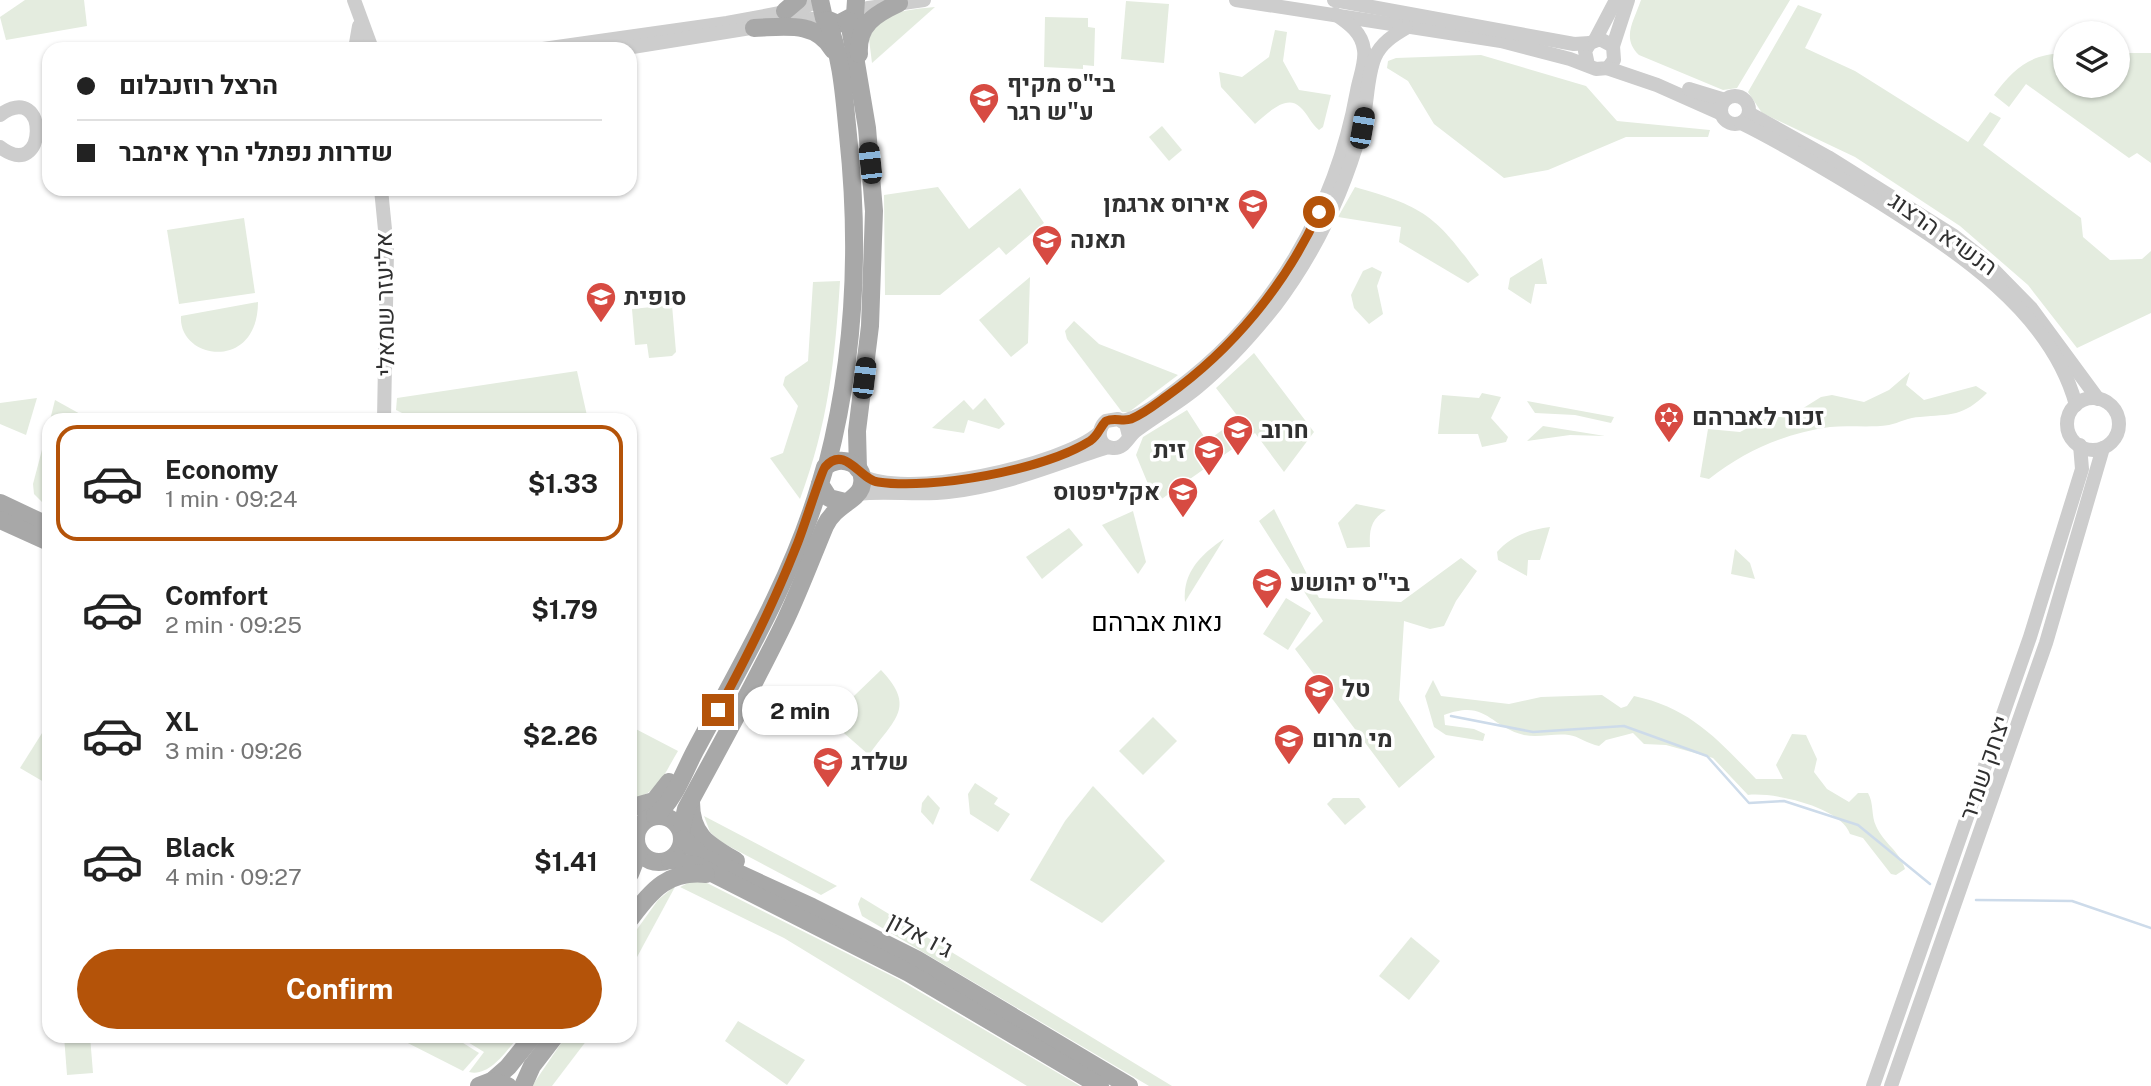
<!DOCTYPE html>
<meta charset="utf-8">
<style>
:root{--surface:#fff;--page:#f6f6f6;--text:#222;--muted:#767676;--line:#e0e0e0;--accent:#b45309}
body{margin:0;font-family:"Public Sans",Heebo,sans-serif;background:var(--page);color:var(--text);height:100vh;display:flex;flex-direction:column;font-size:26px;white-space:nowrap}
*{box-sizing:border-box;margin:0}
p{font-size:23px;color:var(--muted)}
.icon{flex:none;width:38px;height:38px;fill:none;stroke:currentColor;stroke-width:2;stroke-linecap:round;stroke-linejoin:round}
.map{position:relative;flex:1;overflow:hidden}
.sheet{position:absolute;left:42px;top:413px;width:595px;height:630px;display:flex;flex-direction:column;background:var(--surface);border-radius:21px;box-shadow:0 2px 5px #0004}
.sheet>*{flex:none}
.hud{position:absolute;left:42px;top:42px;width:595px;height:154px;border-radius:21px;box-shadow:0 2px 5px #0004;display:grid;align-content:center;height:154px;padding:0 35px;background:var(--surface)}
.buttons{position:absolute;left:2053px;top:21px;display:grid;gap:14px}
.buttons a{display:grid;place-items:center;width:77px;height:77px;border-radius:50%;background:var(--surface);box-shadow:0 2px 5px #0004;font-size:35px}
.end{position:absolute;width:32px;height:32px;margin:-16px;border:9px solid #b45309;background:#fff;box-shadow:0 0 0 4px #fff}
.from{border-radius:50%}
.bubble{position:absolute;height:49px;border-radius:24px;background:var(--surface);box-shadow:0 2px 5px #0004;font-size:23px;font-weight:700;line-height:49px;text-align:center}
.car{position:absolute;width:21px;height:42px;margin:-21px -10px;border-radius:9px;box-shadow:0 0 5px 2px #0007;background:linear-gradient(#222 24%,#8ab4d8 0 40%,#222 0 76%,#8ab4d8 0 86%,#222 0)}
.hud b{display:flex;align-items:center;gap:24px;height:66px;font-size:26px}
.hud b+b{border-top:2px solid var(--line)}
.hud i{width:18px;height:18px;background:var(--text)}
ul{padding:12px 0 0;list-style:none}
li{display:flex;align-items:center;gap:21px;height:116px;margin:0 14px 10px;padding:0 21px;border:4px solid transparent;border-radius:21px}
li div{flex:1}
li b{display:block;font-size:26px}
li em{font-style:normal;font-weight:700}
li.active{border-color:var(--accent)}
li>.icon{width:63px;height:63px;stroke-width:1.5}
.cta{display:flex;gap:14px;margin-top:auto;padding:14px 35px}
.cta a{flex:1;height:80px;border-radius:42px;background:var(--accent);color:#fff;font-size:28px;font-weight:700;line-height:80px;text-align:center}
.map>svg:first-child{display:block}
.green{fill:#e4ecdf}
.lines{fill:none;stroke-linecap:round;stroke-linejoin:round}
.stream{stroke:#cddbea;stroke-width:2.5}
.minor{stroke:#cdcdcd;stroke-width:14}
.major{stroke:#a8a8a8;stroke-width:18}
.route{stroke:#b45309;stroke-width:9}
.labels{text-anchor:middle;stroke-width:7;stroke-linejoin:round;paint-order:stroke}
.poi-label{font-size:24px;font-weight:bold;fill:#303030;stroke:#fff;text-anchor:start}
.street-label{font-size:24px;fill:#303030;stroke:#fff}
.neighbourhood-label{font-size:26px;fill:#000;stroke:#fff}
</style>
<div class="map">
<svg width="2151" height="1086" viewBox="0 0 2151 1086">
<rect width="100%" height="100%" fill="#fff"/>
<!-- green -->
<g class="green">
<path d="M25,0H84L87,26L6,40L0,17Z"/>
<path d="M1641,0H1790L1737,88L1723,90L1639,55C1621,38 1634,21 1641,0Z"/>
<path d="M1126,1L1169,4L1164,63L1121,59Z"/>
<path d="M1798,5L1822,14L1805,48L1855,71L1968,142L1990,112L2001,118L1983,145L2081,218L2083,237L2110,260L2142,259L2151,251V313L2077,348L2028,285L1960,226L1855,157L1762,113L1748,92Z"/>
<path d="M935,7L872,63L869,39C880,10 908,10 935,7Z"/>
<path d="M1045,17L1088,18V27L1095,28L1094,66L1083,65V69L1044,67Z"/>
<path d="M1275,30L1287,32L1283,61L1299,90L1331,95L1323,127L1319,130C1311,124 1308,114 1300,107C1286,93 1266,115 1255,124L1221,87L1219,72L1242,77L1269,57Z"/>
<path d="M2065,53V86H2118V53H2151V163L2137,153L2129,158L2026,84L2009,107L1994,95C2014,68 2030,54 2065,53Z"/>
<path d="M1481,55L1586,86L1617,121L1710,130L1708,137H1626L1548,170L1504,178L1434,124L1408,81L1387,68L1388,61L1396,58Z"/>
<path d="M1162,126L1182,150L1169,161L1149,137Z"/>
<path d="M938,187L969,229L1020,188L1044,223L1006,255L999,247L940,295H885L884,195Z"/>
<path d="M1355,187C1425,207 1436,216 1479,275L1468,283L1399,242L1401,227L1338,217Z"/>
<path d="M244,218L255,293L179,304L167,230Z"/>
<path d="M1542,258L1547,284H1535L1531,304L1508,289L1510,278Z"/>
<path d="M1372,267L1382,272L1377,286L1383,314L1369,324L1354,308L1351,295L1363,271Z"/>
<path d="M1030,277L1028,343L1011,357L979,320Z"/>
<path d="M840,281C835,360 828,424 800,499L770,458L783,453L798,406L783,385L785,377L808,361L813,282Z"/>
<path d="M258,302C258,372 178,360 181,316Z"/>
<path d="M672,305L676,352L672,356L649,358L647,344L635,345L632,309Z"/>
<path d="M1074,321L1099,344L1178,375L1129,412H1122L1067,339L1065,331Z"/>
<path d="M1254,353L1314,432L1284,472L1255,433L1156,503L1136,455L1143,437L1187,410L1207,441L1239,418L1216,388Z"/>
<path d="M577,371L588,420H416L396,410L397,398Z"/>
<path d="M1910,372L1906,385L1924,400L1976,386L1987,393C1963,417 1951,414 1920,417C1909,417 1899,423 1889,425C1869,428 1849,425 1830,427C1783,434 1746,450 1709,479L1700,477L1708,429L1740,432L1769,417H1789L1821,397L1832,395L1864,402L1889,390Z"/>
<path d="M1482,393L1501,397L1491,418L1508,437L1506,442L1482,447L1478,434H1438L1442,395L1479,398Z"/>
<path d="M37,398L26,435L0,424V403Z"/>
<path d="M985,398L1005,424L999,429L968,420L964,433L932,428L964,400L973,410Z"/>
<path d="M55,400L91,420H50Z"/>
<path d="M1527,401L1614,417L1611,423L1575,415L1535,413Z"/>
<path d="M49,423V509L34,494L33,484Z"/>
<path d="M1543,426L1605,436L1570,435L1527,441Z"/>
<path d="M1356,504L1386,510C1371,519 1369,530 1370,547L1347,548L1338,523Z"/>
<path d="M1274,509L1319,598L1401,602L1461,558L1477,571L1456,601L1444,626L1430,629L1404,621L1399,700L1435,757L1399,788L1295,649L1323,621L1259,521Z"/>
<path d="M1133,511L1146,562L1138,574L1102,525Z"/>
<path d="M1550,527L1540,560H1528L1527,576L1498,560L1497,552C1512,535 1529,530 1550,527Z"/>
<path d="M1069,528L1083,545L1042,579L1026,557Z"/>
<path d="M1224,539L1185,602C1182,573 1201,554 1224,539Z"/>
<path d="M1735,549L1750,563L1755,579L1731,574Z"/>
<path d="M1286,598L1311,613L1288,650L1263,634Z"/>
<path d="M881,670C917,708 894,719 869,755L829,720Z"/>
<path d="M1433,680L1441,696L1509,704L1541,697L1602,695L1621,708L1627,706L1634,696C1691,708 1718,740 1756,779H1783L1776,765L1792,734L1806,735L1817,759L1814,772L1827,789L1849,802L1858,793H1868C1874,803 1871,816 1876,826C1884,844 1900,851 1905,869L1896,875L1891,874L1863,838L1850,834C1841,807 1774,792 1748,795L1713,758L1666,745L1644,744L1633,733L1606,740L1599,746C1588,744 1578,736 1569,735C1554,733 1539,738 1524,735C1488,726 1487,699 1444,715L1445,725L1474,729L1485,734L1483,741L1446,735L1434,727L1425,696Z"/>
<path d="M1153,717L1177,741L1143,775L1119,751Z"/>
<path d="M49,722V785L20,768Z"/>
<path d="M630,726L678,751C665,772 657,797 630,798Z"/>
<path d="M975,783L998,798L994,804L1010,814L998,832L970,814L968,794Z"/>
<path d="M1093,786L1165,861L1102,923L1030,880L1065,821Z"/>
<path d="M928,795L940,808L933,825L921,812L922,803Z"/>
<path d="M1333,798H1359L1366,807L1345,825L1327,804Z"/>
<path d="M704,816L837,886L821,895L721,842L710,832Z"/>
<path d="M692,881L707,883L898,979L1080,1086H1027L784,938L680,887Z"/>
<path d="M676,885L630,970V939L658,900Z"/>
<path d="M861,897L1172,1086H1149L862,916L858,904Z"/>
<path d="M1411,937L1440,961L1409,1000L1379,976Z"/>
<path d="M738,1021L805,1060L787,1085L725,1041Z"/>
<path d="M64,1036H90L93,1073L67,1075Z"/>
<path d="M394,1036H452L479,1053L463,1071Z"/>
<path d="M458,1036H519C506,1051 490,1077 469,1072L484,1052Z"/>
<path d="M566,1036H590L552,1086H532Z"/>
</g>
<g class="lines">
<!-- stream -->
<g class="stream">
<path d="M1451,716L1533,732L1624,726L1707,756L1749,803L1784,801L1858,825L1930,884"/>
<path d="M1976,900L2072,901L2151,928"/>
</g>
<!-- minor -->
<g class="minor">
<path d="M354,0L372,49"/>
<path d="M1236,0L1501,41L1570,59L1596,69L1608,68L1614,60L1613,46L1600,39L1590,43L1585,51L1588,65"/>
<path d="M1334,0L1574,44L1590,43"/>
<path d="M855,15L868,8L924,0"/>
<path d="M787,21L824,18"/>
<path d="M1595,40L1616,0"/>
<path d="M1613,46L1628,0"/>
<path d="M355,49L359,26"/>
<path d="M543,49L727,23L801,9L818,0"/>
<path d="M620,49L764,26"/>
<path d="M1607,68L1657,85L1720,113"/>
<path d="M1689,89L1725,100"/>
<circle cx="1735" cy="110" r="14"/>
<path d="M1749,113L1828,157L1954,236L1982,258L2031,308L2098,399"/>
<path d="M0,115C50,79 48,184 0,147"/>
<path d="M1741,123C1786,145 1828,171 1871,197C1950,247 2050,308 2076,405"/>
<path d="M381,189L387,250L384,420"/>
<circle cx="2093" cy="424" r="26"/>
<path d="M1122,421C1143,417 1161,401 1177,389C1273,318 1336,208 1357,91C1359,79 1366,62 1364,50C1362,32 1348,23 1335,14"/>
<path d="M1129,436L1126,424L1118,419L1106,421C1096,430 1098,447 1113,448C1125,449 1128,436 1137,430C1157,415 1179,403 1198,387C1227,363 1252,335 1275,306C1315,253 1343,194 1361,130C1368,107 1366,78 1375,57C1381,43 1394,35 1406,28"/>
<path d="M861,475C902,501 1063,465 1099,433"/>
<path d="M857,494C887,490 918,496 948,492C1005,486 1054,464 1108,447"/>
<path d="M1873,1086L2030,637L2082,469L2080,445"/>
<path d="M1891,1086L2046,643L2103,448"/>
</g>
<!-- major -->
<g class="major">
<path d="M820,0L824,18L838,24L855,15L856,0"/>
<path d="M785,11L798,0"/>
<path d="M849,21L867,128L874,211L870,326L857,431L858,469"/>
<path d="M754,28C783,27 816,20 833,50"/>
<path d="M859,54C857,25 875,14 899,3"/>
<path d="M827,465C855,357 860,246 848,135C844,96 842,58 827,20"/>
<path d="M0,503L49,526"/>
<path d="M0,520L49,542"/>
<path d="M691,802C691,836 709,845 736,861"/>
<path d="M630,808L654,801L669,782"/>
<circle cx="659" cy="839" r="23"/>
<path d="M655,816C675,800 684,771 696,749C742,663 793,577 820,484"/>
<path d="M681,831L686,809C720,746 755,684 786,619C800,589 812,557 825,526C834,506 856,501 861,488C869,464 840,453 825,467L820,484L829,498L845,502"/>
<path d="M683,839L703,857L812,907L916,959L1129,1086"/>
<path d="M670,860L698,866L909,973L1100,1086"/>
<path d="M630,874L639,851"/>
<path d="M630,919C652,891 667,870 706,874"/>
<path d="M492,1081L508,1067L533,1036"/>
<path d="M479,1086L492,1081L508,1086"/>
<path d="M523,1086L532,1066L555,1036"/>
</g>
</g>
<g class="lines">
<!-- route -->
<path class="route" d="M718,710C747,657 774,603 796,547C802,534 821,472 825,467C845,444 860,480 878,482C932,490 1044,470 1090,441C1099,435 1099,428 1106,421C1115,417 1122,422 1131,419C1144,414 1156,404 1167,396C1233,349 1286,284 1319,212"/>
</g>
<!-- icons -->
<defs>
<g id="school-pin" transform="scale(1.575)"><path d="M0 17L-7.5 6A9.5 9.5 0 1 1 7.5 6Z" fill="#d74b42" stroke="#fff"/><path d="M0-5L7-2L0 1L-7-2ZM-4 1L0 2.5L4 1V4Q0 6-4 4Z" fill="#fff"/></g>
<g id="synagogue-pin" transform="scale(1.575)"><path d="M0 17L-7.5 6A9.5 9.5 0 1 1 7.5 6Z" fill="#d74b42" stroke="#fff"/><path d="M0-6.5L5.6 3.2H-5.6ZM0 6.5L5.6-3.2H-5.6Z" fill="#fff"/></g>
</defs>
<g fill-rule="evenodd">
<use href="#school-pin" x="984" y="98"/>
<use href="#school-pin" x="1253" y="204"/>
<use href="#school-pin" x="1047" y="240"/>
<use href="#school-pin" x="601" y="297"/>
<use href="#synagogue-pin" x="1669" y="417"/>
<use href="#school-pin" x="1238" y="430"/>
<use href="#school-pin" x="1209" y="450"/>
<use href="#school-pin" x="1183" y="492"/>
<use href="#school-pin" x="1267" y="583"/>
<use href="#school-pin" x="1319" y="689"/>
<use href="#school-pin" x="1289" y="739"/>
<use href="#school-pin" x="828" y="762"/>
</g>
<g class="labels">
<!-- poi labels -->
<g class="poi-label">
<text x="1007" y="92">בי"ס מקיף<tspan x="1007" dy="28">ע"ש רגר</tspan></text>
<text x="1230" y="212" text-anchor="end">אירוס ארגמן</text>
<text x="1070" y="248">תאנה</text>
<text x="624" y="305">סופית</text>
<text x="1692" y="425">זכור לאברהם</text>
<text x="1261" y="438">חרוב</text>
<text x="1186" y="458" text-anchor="end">זית</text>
<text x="1160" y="500" text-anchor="end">אקליפטוס</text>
<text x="1290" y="591">בי"ס יהושע</text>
<text x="1342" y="697">טל</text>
<text x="1312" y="747">מי מרום</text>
<text x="851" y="770">שלדג</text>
</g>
<!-- street labels -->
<g class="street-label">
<text transform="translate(1943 234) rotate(35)" y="8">הנשיא הרצוג</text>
<text transform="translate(385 304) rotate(-91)" y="8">אליעזר שמאלי</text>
<text transform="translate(1985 768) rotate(-71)" y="8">יצחק שמיר</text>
<text transform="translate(920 935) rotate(28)" y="8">ג'ו אלון</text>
</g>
<!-- neighbourhood labels -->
<g class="neighbourhood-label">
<text x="1157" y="631">נאות אברהם</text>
</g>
</g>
</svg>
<div class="buttons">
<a><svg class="icon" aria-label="layers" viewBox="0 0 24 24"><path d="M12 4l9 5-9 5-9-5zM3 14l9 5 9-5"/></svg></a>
</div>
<i class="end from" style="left:1319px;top:212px"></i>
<i class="end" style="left:718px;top:710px"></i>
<div class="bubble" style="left:742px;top:686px;width:116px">2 min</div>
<i class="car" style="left:1362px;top:128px;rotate:10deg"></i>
<i class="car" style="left:870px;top:163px;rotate:354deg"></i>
<i class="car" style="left:864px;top:378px;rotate:7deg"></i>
<div class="hud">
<b><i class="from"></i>הרצל רוזנבלום</b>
<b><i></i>שדרות נפתלי הרץ אימבר</b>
</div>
<section class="sheet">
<ul>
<li class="active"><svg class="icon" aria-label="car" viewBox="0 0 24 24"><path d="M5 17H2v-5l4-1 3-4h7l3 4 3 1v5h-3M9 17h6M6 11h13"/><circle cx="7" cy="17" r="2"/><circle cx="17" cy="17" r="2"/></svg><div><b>Economy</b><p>1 min · 09:24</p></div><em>$1.33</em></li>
<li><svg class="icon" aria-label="car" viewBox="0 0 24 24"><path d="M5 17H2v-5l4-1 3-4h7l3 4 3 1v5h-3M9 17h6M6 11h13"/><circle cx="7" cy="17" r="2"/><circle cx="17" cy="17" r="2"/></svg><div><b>Comfort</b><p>2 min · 09:25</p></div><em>$1.79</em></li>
<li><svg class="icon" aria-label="car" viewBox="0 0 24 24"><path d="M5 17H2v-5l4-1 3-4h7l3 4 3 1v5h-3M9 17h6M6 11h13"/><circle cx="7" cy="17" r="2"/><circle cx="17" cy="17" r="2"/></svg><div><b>XL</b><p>3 min · 09:26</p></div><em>$2.26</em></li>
<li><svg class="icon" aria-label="car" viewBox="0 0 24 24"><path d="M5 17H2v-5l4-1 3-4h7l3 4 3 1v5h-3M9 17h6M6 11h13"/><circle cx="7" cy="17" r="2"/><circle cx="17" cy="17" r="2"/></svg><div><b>Black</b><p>4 min · 09:27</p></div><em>$1.41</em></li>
</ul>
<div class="cta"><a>Confirm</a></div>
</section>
</div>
